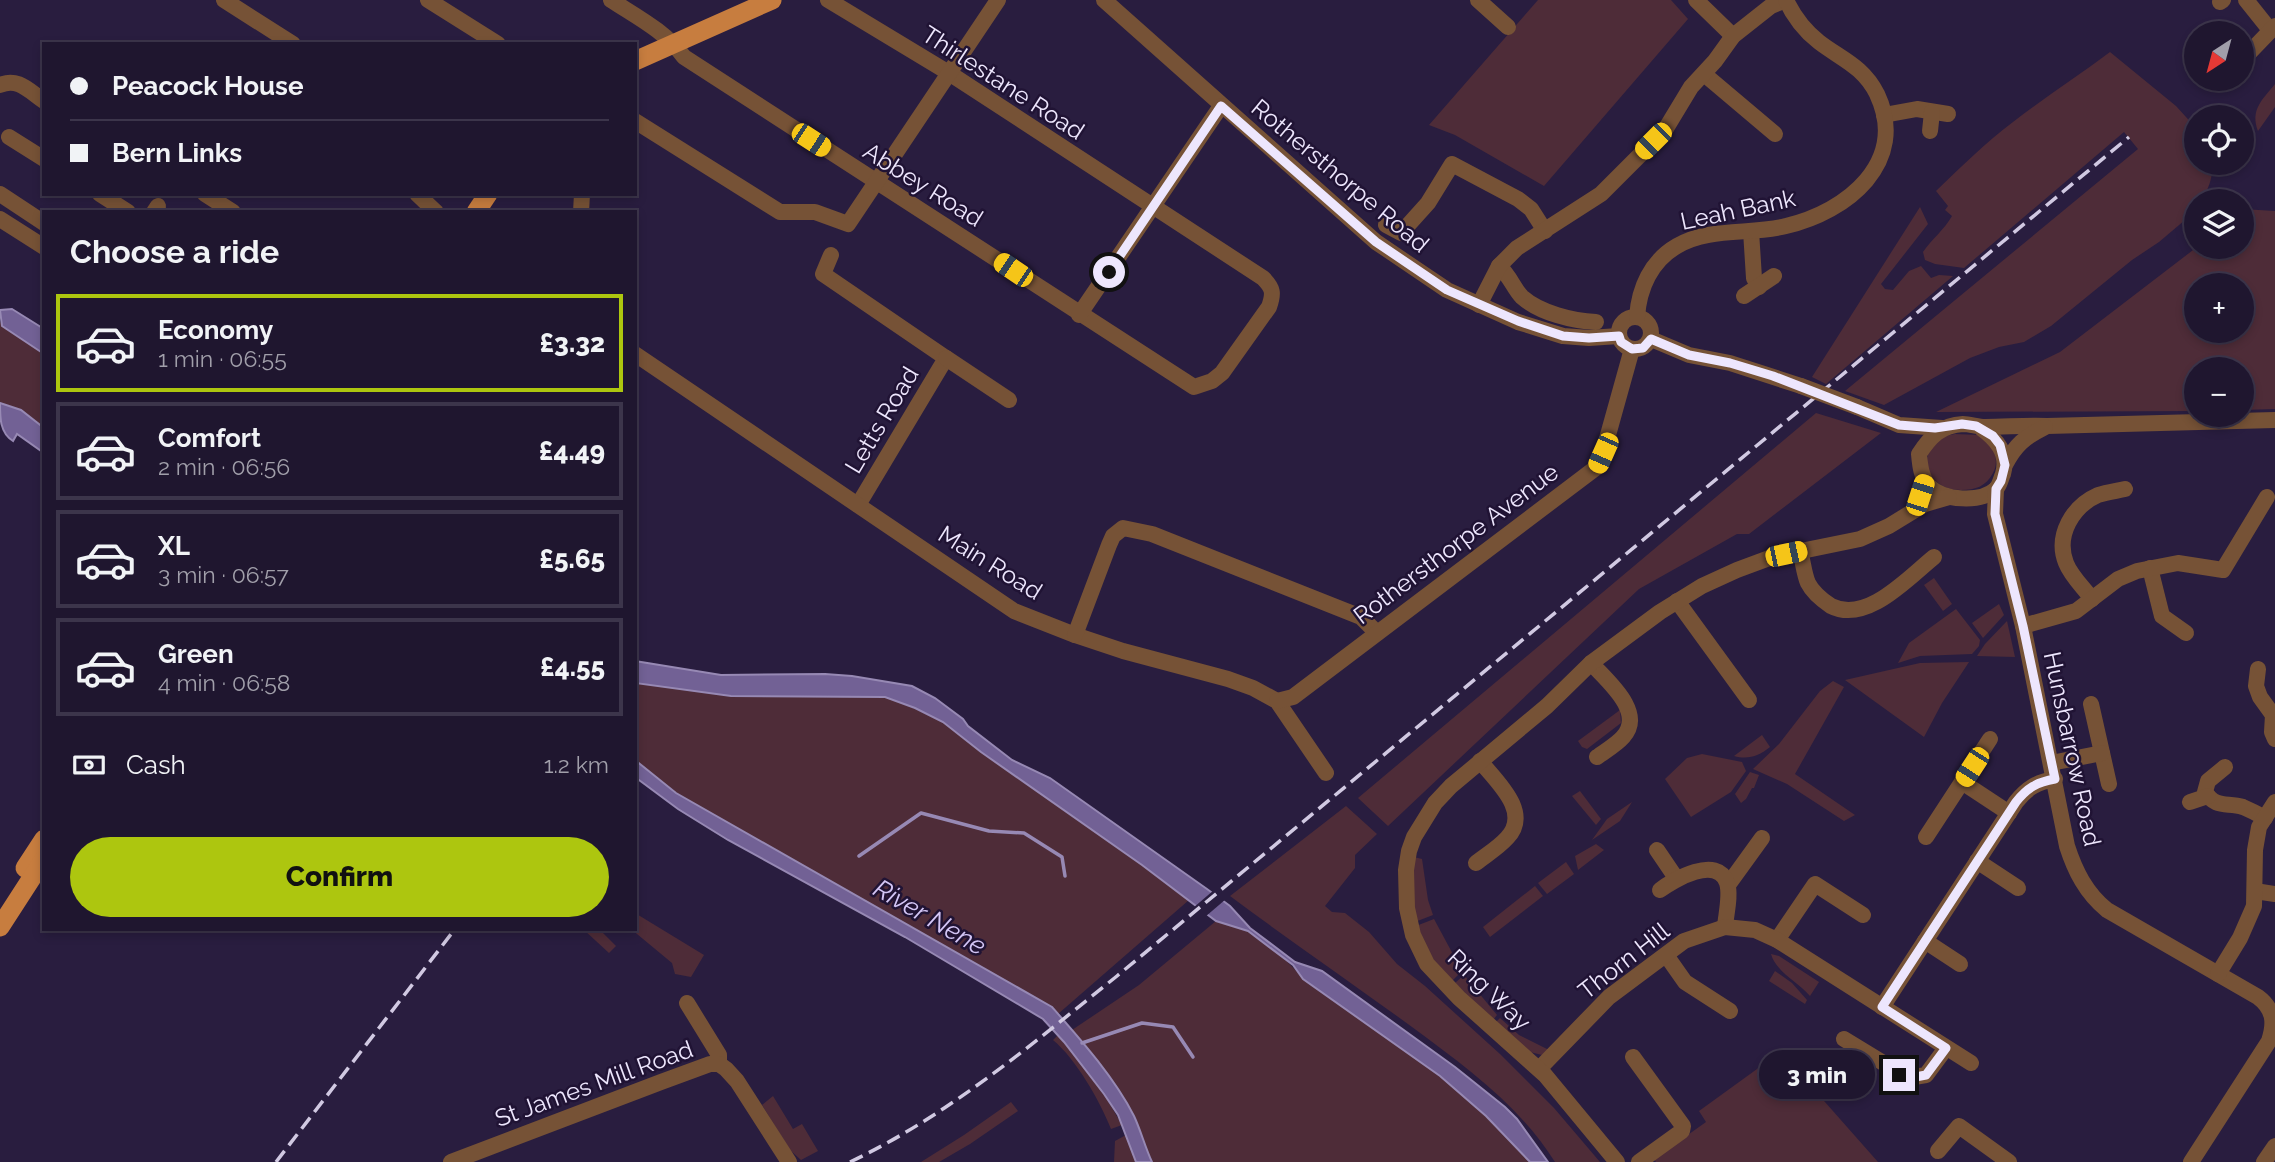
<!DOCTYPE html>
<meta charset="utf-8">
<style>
:root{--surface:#1f162f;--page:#271f37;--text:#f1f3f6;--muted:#a19faa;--line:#3c354b;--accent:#adc60f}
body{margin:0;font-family:Raleway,sans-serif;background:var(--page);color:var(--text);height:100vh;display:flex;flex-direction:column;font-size:26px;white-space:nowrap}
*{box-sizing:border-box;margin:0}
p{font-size:23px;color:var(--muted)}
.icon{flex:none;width:38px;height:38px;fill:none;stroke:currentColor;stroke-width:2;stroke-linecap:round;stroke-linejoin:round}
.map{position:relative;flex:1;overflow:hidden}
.sheet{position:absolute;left:42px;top:210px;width:595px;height:721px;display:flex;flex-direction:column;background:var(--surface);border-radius:0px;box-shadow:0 4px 10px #0003,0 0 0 2px var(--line)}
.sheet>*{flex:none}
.banner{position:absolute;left:42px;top:42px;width:595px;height:154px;border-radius:0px;box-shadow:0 4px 10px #0003,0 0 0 2px var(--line);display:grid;align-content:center;height:154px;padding:0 28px;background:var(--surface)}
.needle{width:46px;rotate:216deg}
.controls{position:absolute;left:2184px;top:21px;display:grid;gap:14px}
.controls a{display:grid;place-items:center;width:70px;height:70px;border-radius:50%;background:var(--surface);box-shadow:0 4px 10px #0003,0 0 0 2px var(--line);font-size:35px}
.end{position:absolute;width:32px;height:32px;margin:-16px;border:9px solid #ede6fd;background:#111;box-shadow:0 0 0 4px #111}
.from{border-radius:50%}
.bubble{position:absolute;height:49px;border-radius:24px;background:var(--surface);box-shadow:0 4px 10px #0003,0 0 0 2px var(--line);font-size:23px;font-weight:800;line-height:49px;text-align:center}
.car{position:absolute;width:21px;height:42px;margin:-21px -10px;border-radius:9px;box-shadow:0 0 5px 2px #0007;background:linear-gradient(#f5c518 24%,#345 0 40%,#f5c518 0 76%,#345 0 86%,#f5c518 0)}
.banner b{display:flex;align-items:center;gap:24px;height:66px;font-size:26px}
.banner b+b{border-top:2px solid var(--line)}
.banner i{width:18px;height:18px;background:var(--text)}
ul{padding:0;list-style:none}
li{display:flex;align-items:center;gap:21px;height:98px;margin:0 14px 10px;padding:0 14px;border:4px solid var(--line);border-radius:0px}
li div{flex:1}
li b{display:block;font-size:26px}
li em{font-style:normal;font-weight:800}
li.selected{border-color:var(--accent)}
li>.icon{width:63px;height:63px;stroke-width:1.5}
h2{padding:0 28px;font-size:32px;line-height:84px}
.pay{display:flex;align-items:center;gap:18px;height:77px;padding:0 28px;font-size:26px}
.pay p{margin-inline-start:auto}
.button{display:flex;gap:14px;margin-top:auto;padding:14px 28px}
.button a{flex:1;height:80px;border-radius:42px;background:var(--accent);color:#111;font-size:28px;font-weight:800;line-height:80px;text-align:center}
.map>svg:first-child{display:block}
.green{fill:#4e2c38;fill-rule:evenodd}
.water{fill:#726195;stroke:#9789b4;stroke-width:2}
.pier{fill:#291d3f}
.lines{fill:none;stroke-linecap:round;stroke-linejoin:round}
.stream{stroke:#9789b4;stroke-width:3.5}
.minor{stroke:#765236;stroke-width:16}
.major{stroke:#c77d3f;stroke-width:19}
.rail{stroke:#d1c9e2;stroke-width:3.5;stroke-dasharray:14 7;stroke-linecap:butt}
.minor-bridge{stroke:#765236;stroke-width:16}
.route{stroke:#ede6fd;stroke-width:9}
.labels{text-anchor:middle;stroke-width:5;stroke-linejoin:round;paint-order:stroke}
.street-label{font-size:24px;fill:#ede6fd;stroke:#201334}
.water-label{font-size:26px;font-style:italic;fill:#d3c5f5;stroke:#201334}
</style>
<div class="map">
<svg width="2275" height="1162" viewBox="0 0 2275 1162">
<rect width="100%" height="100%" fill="#291d3f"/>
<!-- green -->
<g class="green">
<path d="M1538,0H1671L1688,19L1544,186L1455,135L1429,125Z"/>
<path d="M2110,52L2176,106L2196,128V163H2212C2213,177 2209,190 2200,201H2196V206L2185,220L2159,242L2132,260L2051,326L2024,342L1999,347L1970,358L1884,405L1845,391L2138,149L2124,132L1964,268L1935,264L1925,260L1923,252C1932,239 1944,230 1952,216L1945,210L1948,206L1936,191C1961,167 1985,143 2013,122C2044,98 2078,76 2110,52Z"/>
<path d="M2275,84V107L2258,131C2250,110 2262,100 2275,84Z"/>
<path d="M1920,207L1928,224L1881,284L1885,289L1893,290L1909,271L1921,266L1931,278L1939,275L1953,276L1826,384L1812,377Z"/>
<path d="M2242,209L2275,211V409L2242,410V369H2196V411L1936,412L2060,352L2197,247H2242ZM2196,285H2242V331H2196Z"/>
<path d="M0,321L2,326L44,354V428L21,410L0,403Z"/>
<path d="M1816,413L1881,433L1749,534H1737L1639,589L1388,826L1358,798Z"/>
<path d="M1955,434L1980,435C1991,444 2001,458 1993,473C1986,486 1976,490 1961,490C1920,490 1914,440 1955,434Z"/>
<path d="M1934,578L1952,604L1943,611L1924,585Z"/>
<path d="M1999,604L2004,615L1983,638L1972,623Z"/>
<path d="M1956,609L1980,640L1979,646L1972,654L1920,656L1898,663L1909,643Z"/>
<path d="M2007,621L2015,657L1977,656L1985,644Z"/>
<path d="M1969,662L1942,703L1924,737L1845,680L1920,663Z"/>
<path d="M1833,681L1844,687L1795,774L1855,815L1844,821L1787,784L1753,769L1779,744L1820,691Z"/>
<path d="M635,683L731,696L858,697H885L900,702L943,722L981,752L1142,865L1189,900L1058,1014L1052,1007L676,793L635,760Z"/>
<path d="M1620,710L1621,723L1587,749L1582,747L1578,741Z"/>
<path d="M1762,735L1770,747C1759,756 1748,760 1734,756Z"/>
<path d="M1702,754L1742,762L1746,771L1731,792L1691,817L1665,779L1687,758Z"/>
<path d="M1750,772L1759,775L1754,788H1752L1746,799L1741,803L1735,794Z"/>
<path d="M1580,791L1601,819L1596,825L1572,796Z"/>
<path d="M1632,802L1620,821L1592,840L1607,819Z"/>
<path d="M1346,806L1377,834L1355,855V868L1325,906L1332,912L1345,913L1369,932L1397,964L1425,986L1500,1054L1554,1108L1600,1162H1555C1519,1105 1466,1067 1412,1027C1352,983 1290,941 1230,896Z"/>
<path d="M1596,844L1604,850L1578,870L1575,856Z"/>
<path d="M1414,857L1422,859L1428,900L1433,915L1415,922L1412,894Z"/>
<path d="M1566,862L1574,874L1547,894L1538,883Z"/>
<path d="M1535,886L1543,896L1490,937L1483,927Z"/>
<path d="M635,913L704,955L691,977L675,974L672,963L631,929H635Z"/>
<path d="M1434,919L1462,971L1450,983L1437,968L1416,926Z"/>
<path d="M1216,921C1228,927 1243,927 1253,934C1272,945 1289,963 1304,979L1440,1076L1486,1116L1530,1162H1144C1131,1123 1101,1058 1072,1030L1139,985Z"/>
<path d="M583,929H599L616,946L609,953Z"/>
<path d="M1771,954L1779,956L1819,982L1810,996C1798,982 1776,972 1771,954Z"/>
<path d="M1775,971L1792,983L1807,1000L1805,1004L1769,981Z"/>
<path d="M1464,975L1497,1015L1493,1020L1455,983Z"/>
<path d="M1500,1018L1519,1035L1549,1050L1542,1055L1530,1052L1496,1022Z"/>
<path d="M1058,1035L1104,1094L1122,1125L1111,1129C1100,1101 1076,1059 1053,1040Z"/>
<path d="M1782,1049L1802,1076L1878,1162H1656L1654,1159L1706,1122L1699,1111L1775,1056Z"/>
<path d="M773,1096L793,1129L802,1124L818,1151L801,1160L790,1150L762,1105Z"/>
<path d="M1011,1102L1018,1111L970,1144L939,1162H921L964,1135Z"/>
<path d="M1126,1135L1136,1162H1114L1115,1141Z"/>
</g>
<!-- water -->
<g class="water">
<path d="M12,309L44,329V354L2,326L0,310Z"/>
<path d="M0,403L21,410L44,428V453L17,434L13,441C0,433 0,418 0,403Z"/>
<path d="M635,661L721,675L825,674L852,676L912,686L935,698L963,719L968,726L1012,760L1050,778L1207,889L1230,906L1250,928L1295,962L1322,971L1455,1067L1505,1107L1517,1119L1548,1162H1530L1486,1116L1440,1076L1303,979L1293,965L1248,931L1216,921L1142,865L981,752L943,722L915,708L885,697L731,696L635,683Z"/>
<path d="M635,760L676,793L1052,1007C1081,1040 1114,1077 1134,1116C1141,1131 1145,1147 1152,1162H1136L1118,1115L1104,1094L1064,1042L1043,1019L905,937L728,840L678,809L635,777Z"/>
</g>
<!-- pier -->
<path class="pier" d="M1214,890L1226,899L1205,917L1193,908Z"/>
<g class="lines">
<!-- stream -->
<g class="stream">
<path d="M859,856L921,813L989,831L1024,833L1062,857L1065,876"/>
<path d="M1082,1043L1142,1023L1173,1027L1193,1057"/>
</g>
<!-- minor -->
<g class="minor">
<path d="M224,0L293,44"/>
<path d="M428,0L498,44"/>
<path d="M611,0C637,17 665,31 684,57L1194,387L1212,381L1222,373L1269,307C1274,293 1273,288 1263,278L949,73L828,0"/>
<path d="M1104,0L1376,242L1447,290L1518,322L1563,336L1589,338L1619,336"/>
<path d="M1478,0L1508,27"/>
<path d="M1696,0L1733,36"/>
<path d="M2246,0L2270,30"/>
<path d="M2220,2L2223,0"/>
<path d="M2242,57L2249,53L2275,26"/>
<path d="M1704,74L1775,134"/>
<path d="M2215,82L2217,79"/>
<path d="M0,85C18,77 29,91 44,101"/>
<path d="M1884,115L1917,109L1948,114"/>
<path d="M635,121L780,212H815L848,224L998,0"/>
<path d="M1930,131L1932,112"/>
<path d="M9,137L44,159"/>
<path d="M0,194L44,223"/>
<path d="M100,194L128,212"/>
<path d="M205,194L233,212"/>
<path d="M417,194L436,212"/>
<path d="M154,212L158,206"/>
<path d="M581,212L582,194"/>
<path d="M0,219L44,247"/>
<path d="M1386,225L1401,233L1428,203L1452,164L1518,199L1531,209L1545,231"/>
<path d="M1751,231L1754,278L1759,287"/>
<path d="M831,255L823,274L946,358L858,505"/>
<path d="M1499,266C1510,276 1514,289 1522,297C1540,313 1573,321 1596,322"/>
<path d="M1744,296L1774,276"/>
<path d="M1479,305L1499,266L1517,248L1601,194L1665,130L1691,87L1715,61L1733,36L1771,6L1786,0"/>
<path d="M1079,315L1221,106"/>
<circle cx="1635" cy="333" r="16"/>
<path d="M1637,317C1639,288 1651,261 1677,246C1709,227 1751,235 1786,226C1847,212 1909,162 1877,94C1863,66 1841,59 1819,42C1805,31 1793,15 1786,0"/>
<path d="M1651,339L1689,355L1730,363L1801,386"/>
<path d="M635,354L1014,611L1075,635L1123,651L1228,679L1253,688L1277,701L1326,773"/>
<path d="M946,358L1009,400"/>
<path d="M1857,407L1899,425L1942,428"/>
<path d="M1981,428C1996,439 2009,453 2003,474C2001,478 2000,485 1996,489C1981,503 1943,501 1929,486C1921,477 1920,465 1919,454C1930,437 1941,425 1963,424C1970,424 1978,427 1985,427C2006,427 2026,425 2047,426L2275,420"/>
<path d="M2005,465C2015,445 2025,437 2045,427"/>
<path d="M1996,489L1995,514L2023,626L2067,846C2075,871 2086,893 2107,910L2258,997C2274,1009 2275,1023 2269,1041L2191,1162"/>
<path d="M1800,551C1803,561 1804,574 1808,583C1813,593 1822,600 1831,606C1867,624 1908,578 1934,557"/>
<path d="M2150,568L2162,616L2186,633"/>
<path d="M2092,599C2083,587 2071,576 2066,563C2055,535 2073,506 2098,495C2107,492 2116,491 2125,489"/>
<path d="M1677,601L1749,700"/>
<path d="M2023,626L2076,611L2118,579L2137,571L2178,563L2223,570L2267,497"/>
<path d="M1075,635L1109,545L1113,536L1123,528L1152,534L1361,617L1377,633"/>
<path d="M1591,663C1606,680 1646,712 1623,737C1616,745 1605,751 1597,757"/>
<path d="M2258,669L2256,686L2260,697L2273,715L2272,732L2275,739"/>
<path d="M1277,701L1293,697L1597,467L1603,453L1632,349"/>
<path d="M2091,704L2109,784"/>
<path d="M2051,763L2102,753"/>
<path d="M2225,767L2208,781L2205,792C2216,809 2227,802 2243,807C2250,810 2258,814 2265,818"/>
<path d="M1962,782L2009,813"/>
<path d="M2190,802L2208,796"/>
<path d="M1926,837L1990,739"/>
<path d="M1657,850L1676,878"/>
<path d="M1977,861L2018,888"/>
<path d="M1476,863C1486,855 1498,848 1507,838C1532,812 1496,781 1480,761"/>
<path d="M1728,885L1762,838"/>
<path d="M1660,890C1673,880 1718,854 1727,883C1731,895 1726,914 1725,927"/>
<path d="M2255,891L2275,894"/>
<path d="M1777,940L1815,884L1863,915"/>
<path d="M1925,941L1960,964"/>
<path d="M1666,955L1685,982L1730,1011"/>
<path d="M2218,974L2240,938L2254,906L2255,850L2259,827L2275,802"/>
<path d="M687,1003L719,1055V1064"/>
<path d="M1882,1007L2016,802C2027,788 2037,782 2055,779"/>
<path d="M1844,1039L1908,1078L1926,1075L1946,1048"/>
<path d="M1633,1057L1683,1126L1682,1131L1639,1162"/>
<path d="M1539,1069L1609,997L1684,941L1725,927L1755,930L1777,940L1971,1063"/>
<path d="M1938,1151L1959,1126L2009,1162"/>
<path d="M451,1162L661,1082L710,1064H719L726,1069L737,1081L789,1162"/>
<path d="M1617,1162L1545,1075L1459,998L1427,964L1413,935L1407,908L1406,870L1409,851L1414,837L1435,803L1451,786L1547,706L1591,663L1660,612L1702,586L1737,570L1772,557L1860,539L1889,526L1925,504L1949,497"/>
<path d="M2264,1162L2275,1146"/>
</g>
<!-- major -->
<g class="major">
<path d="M635,61L772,0"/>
<path d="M476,212L488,194"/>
<path d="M25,868L44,839"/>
<path d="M0,927L44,859"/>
</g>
<!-- rail -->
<g class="rail">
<path d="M276,1162L455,929"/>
<path d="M850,1162C949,1115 1032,1044 1117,976L2129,137"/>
</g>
<!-- minor-bridge -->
<path class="minor-bridge" d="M1801,386L1857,407"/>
</g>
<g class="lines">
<!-- route -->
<path class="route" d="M1109,272L1221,106L1376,242L1447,290L1518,321L1563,336L1589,338L1619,336L1621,342L1632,349L1643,348L1651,339L1689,355L1730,363L1773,376L1899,425L1935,428L1962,424L1976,426L1993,436L2000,445L2005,465L2001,481L1996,489L1995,514L2023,626L2055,779C2037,782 2027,788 2016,802L1882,1007L1946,1048L1926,1075L1910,1078L1899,1075"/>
</g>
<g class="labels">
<!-- street labels -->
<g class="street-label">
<text transform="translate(1003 83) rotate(33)" y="8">Thirlestane Road</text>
<text transform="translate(1340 176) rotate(40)" y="8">Rothersthorpe Road</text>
<text transform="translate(923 185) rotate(32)" y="8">Abbey Road</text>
<text transform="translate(1738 210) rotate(-12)" y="8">Leah Bank</text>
<text transform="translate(882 420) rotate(-59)" y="8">Letts Road</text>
<text transform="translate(1456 544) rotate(-37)" y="8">Rothersthorpe Avenue</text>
<text transform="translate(990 563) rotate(32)" y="8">Main Road</text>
<text transform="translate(2072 749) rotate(78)" y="8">Hunsbarrow Road</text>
<text transform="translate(1624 961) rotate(-38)" y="8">Thorn Hill</text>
<text transform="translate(1489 990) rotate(44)" y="8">Ring Way</text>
<text transform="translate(594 1084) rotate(-20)" y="8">St James Mill Road</text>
</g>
<!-- water labels -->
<g class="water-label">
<text transform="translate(930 917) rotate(30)" y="9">River Nene</text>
</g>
</g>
</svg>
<div class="controls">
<a><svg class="needle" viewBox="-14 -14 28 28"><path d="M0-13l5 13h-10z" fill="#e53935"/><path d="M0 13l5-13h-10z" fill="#a19faa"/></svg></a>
<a><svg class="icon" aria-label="locate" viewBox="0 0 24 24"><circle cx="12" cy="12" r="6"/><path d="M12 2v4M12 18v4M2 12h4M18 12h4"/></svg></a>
<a><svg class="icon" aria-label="layers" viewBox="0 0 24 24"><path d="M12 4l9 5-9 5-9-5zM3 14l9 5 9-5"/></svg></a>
<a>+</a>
<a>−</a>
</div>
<i class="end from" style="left:1109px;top:272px"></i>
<i class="end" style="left:1899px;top:1075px"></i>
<div class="bubble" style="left:1759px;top:1050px;width:116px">3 min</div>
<i class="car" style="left:811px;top:140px;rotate:123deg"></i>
<i class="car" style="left:1653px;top:141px;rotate:225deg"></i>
<i class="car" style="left:1013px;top:270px;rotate:304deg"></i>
<i class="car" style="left:1603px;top:453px;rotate:204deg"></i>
<i class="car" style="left:1920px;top:495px;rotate:18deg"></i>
<i class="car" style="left:1786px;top:554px;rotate:78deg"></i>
<i class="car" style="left:1972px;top:767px;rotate:213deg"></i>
<div class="banner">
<b><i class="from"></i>Peacock House</b>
<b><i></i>Bern Links</b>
</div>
<section class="sheet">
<h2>Choose a ride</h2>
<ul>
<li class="selected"><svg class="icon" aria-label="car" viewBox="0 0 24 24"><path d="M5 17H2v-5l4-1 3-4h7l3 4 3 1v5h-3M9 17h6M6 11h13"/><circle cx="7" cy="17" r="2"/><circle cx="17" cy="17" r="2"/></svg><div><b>Economy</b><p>1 min · 06:55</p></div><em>£3.32</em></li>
<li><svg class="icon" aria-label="car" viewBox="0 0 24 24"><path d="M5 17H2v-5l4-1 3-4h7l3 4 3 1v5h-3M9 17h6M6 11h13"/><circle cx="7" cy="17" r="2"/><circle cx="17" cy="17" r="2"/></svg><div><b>Comfort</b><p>2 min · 06:56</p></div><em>£4.49</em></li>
<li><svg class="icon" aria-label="car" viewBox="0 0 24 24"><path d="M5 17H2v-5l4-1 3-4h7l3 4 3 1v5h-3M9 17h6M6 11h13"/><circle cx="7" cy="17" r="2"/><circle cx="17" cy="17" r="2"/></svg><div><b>XL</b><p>3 min · 06:57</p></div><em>£5.65</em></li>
<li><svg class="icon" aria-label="car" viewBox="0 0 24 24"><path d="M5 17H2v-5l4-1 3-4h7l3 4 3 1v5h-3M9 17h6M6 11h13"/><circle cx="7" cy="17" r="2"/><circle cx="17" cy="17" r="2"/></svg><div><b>Green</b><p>4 min · 06:58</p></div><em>£4.55</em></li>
</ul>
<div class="pay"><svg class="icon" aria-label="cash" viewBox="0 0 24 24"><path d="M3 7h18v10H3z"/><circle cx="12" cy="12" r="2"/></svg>Cash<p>1.2 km</p></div>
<div class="button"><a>Confirm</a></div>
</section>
</div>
